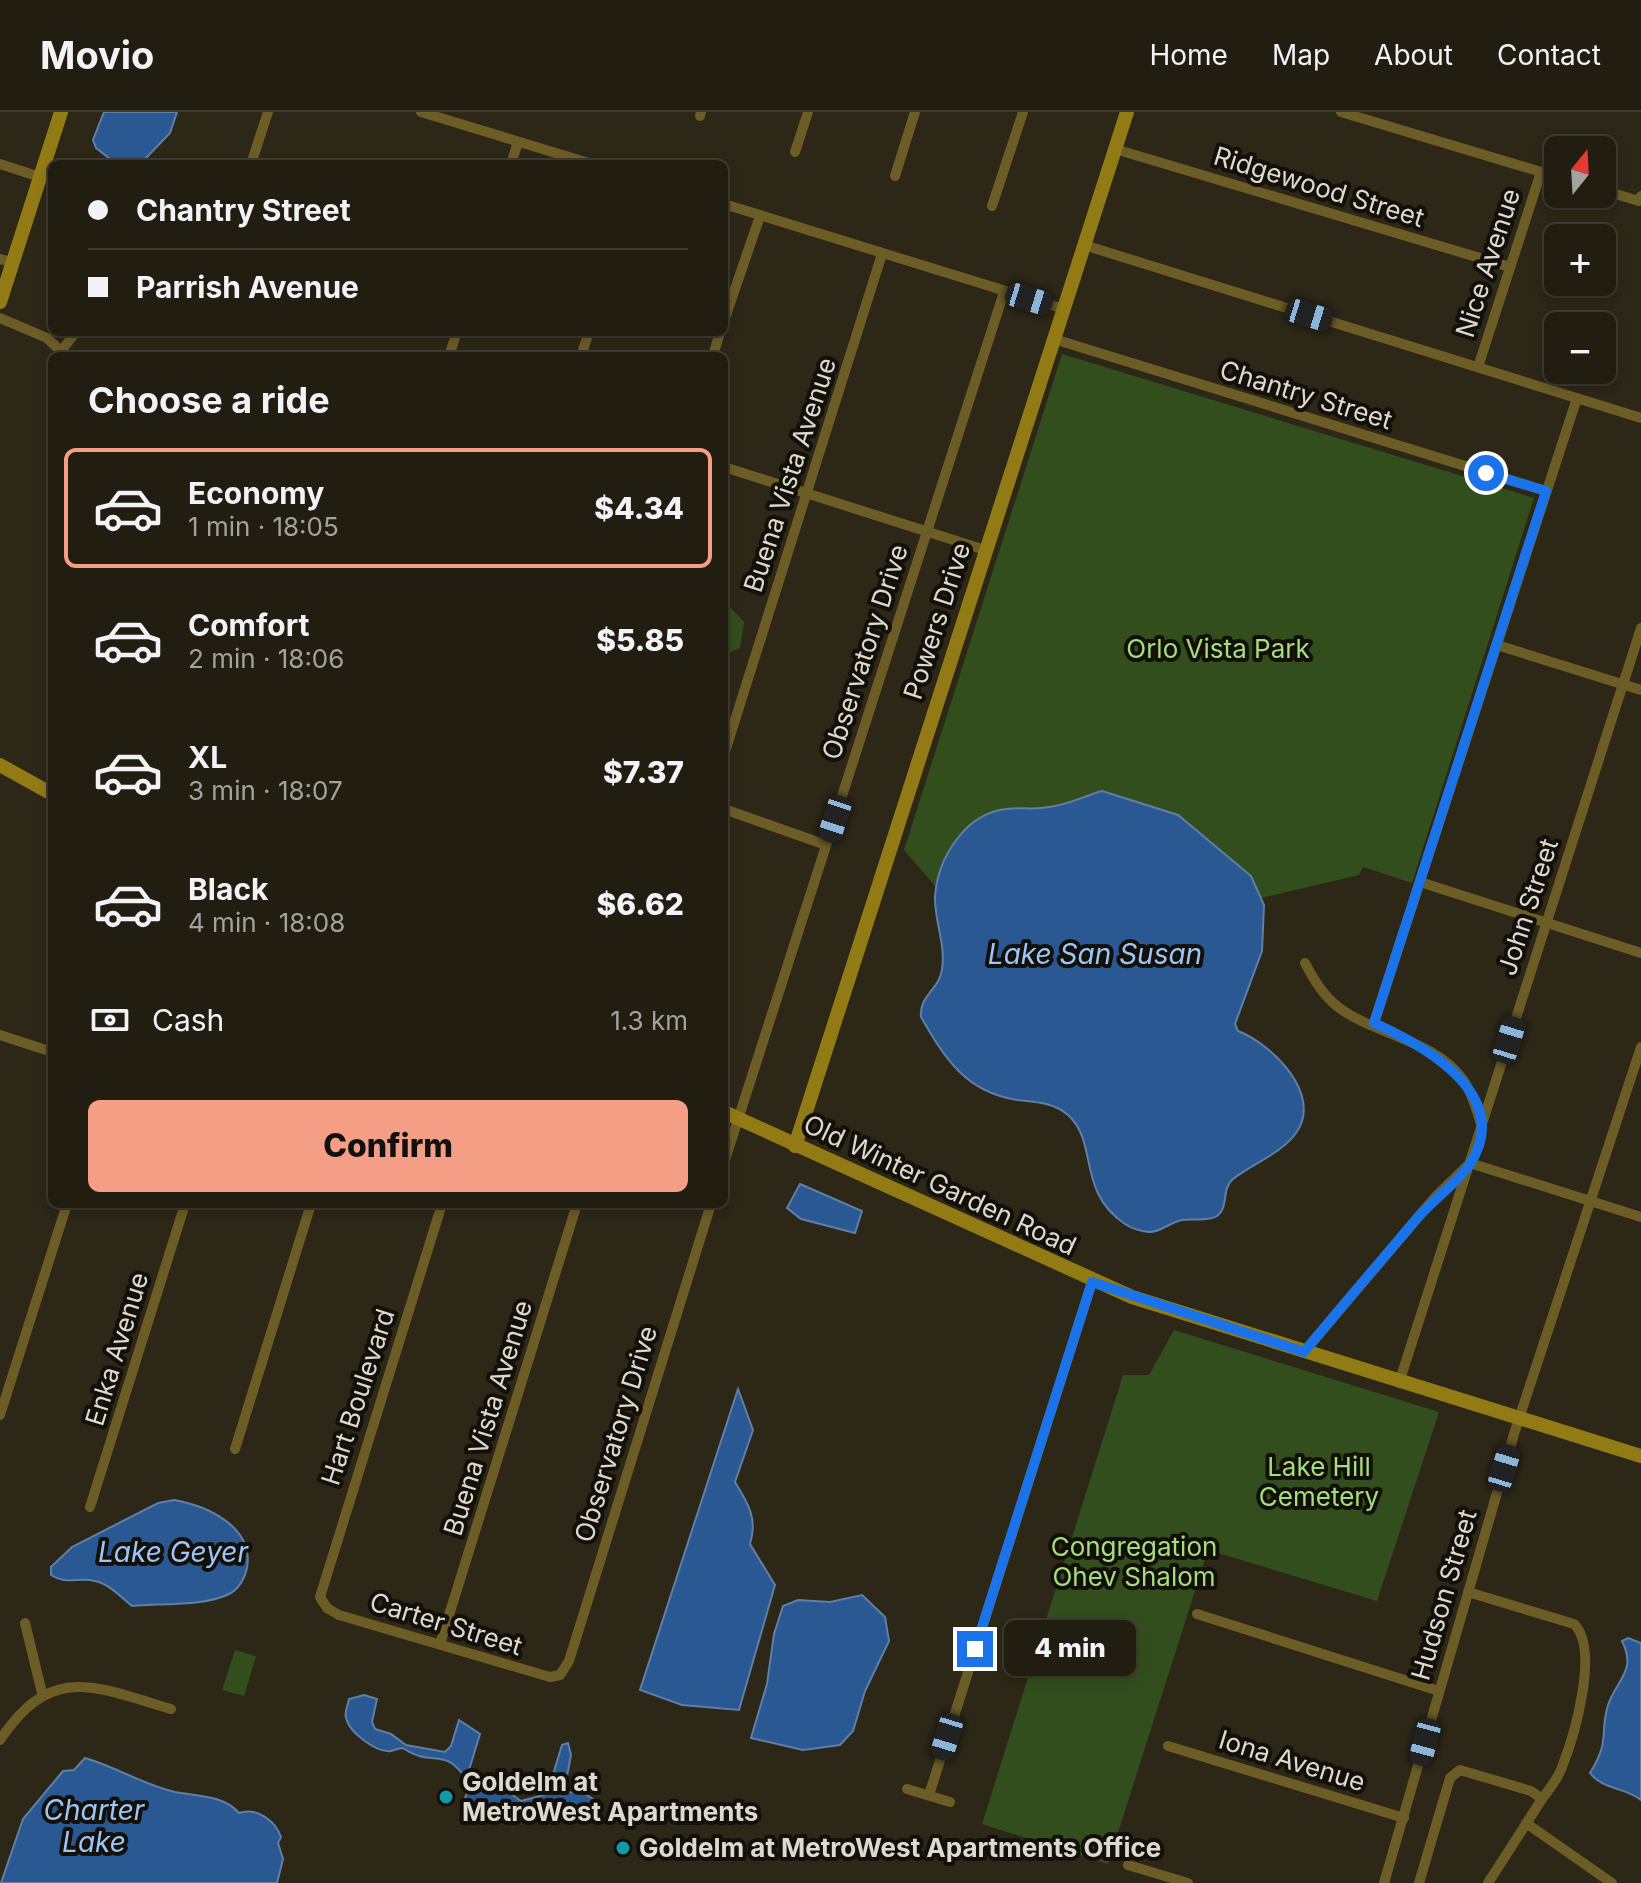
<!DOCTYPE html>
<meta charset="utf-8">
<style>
:root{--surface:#211d11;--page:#2d2a1f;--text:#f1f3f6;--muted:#a2a29f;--line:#3e3b31;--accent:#f49e86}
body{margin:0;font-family:Inter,sans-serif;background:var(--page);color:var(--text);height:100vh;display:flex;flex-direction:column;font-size:30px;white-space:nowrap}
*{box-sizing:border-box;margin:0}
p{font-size:26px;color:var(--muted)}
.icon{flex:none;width:44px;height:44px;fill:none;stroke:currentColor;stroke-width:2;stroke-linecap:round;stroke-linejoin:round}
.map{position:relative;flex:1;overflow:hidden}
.sheet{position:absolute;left:48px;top:240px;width:680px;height:856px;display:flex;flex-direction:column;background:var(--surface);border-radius:12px;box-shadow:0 4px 12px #0003,0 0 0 2px var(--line)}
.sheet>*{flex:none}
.banner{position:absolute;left:48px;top:48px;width:680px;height:176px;border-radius:12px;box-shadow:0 4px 12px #0003,0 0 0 2px var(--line);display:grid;align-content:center;height:176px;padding:0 40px;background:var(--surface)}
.needle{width:52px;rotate:18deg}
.controls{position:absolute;left:1544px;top:24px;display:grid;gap:16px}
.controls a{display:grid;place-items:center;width:72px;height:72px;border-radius:12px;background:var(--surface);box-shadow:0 4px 12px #0003,0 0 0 2px var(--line);font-size:40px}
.end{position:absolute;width:36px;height:36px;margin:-18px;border:10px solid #1a73e8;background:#fff;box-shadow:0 0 0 4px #fff}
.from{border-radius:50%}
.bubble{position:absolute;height:56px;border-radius:12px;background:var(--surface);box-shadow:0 4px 12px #0003,0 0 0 2px var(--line);font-size:26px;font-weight:800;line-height:56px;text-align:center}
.car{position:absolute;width:24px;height:48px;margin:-24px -12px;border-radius:10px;box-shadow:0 0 6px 2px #0007;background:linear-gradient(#222 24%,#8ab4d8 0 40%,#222 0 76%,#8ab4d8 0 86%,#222 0)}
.banner b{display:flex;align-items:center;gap:28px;height:76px;font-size:30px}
.banner b+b{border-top:2px solid var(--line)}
.banner i{width:20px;height:20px;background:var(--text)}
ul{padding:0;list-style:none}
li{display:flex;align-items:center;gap:24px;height:120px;margin:0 16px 12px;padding:0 24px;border:4px solid transparent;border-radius:12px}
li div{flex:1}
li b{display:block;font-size:30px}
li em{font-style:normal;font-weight:800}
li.current{border-color:var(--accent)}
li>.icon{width:72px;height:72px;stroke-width:1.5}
h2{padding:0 40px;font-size:36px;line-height:96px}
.pay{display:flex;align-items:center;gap:20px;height:88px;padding:0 40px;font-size:30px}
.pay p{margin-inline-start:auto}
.primary-button{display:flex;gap:16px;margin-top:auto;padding:16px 40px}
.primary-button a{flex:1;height:92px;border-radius:12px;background:var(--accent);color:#111;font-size:32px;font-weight:800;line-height:92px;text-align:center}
header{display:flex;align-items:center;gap:48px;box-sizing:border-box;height:112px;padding:0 40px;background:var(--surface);border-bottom:2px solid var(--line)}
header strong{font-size:38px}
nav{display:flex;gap:44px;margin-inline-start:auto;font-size:28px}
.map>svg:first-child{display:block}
.green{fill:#324e1d}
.water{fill:#295893;stroke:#5f7fa5;stroke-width:2}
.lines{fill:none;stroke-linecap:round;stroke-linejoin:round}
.street{stroke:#6c5d27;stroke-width:10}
.secondary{stroke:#927b15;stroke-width:14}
.route{stroke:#1a73e8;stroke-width:10}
.culture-dot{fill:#0f9aa8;stroke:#121009;stroke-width:3}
.labels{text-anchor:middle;stroke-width:8;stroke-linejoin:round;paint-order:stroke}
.street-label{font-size:26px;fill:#dcd9cf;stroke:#121009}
.park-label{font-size:26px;fill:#a5de7e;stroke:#121009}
.poi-label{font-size:26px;font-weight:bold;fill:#dcd9cf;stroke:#121009;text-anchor:start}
.water-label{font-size:28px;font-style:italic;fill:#9ec5f8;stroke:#121009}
</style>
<header>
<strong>Movio</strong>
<nav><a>Home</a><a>Map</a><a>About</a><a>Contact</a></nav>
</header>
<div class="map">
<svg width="1641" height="1771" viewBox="0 0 1641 1771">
<rect width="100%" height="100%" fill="#2c2717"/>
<!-- green -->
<g class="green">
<path d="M1062,242L1534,386L1412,771L1363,755L1359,763L1194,802L962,805L904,738Z"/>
<path d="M731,496L744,510L740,536L724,543V499Z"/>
<path d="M1174,1218L1439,1300L1377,1489L1208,1438L1108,1752L982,1712L1123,1263H1149Z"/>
<path d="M235,1538L256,1544L244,1584L222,1578Z"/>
</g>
<!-- water -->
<g class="water">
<path d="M104,0H177L170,21L145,47L128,52L110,47L96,36L93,28Z"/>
<path d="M1102,679L1178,703L1251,764L1264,793L1262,839L1235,912L1238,919C1270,931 1324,982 1296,1021C1281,1042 1253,1051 1233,1067C1221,1077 1229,1096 1217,1104C1208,1110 1192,1106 1182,1108C1170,1110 1160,1121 1148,1120C1141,1119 1131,1116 1125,1112C1076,1079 1099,1031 1068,1003C1053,990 1035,990 1017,988C966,980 945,947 921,905C919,883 940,877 942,857C946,832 934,808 935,784C938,746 965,701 1007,697C1021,695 1035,698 1049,695C1068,693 1084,684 1102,679Z"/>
<path d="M800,1072L862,1099L855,1121L801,1107L787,1096Z"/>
<path d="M738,1277L753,1318L735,1370C748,1391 758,1407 750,1432L775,1473L739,1598L682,1593L640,1578Z"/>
<path d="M174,1388C208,1394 254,1415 247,1456C245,1466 239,1476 231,1481C205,1495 161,1491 132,1494C121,1485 109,1472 95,1469C78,1465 66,1473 51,1463V1455L72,1435L158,1391Z"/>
<path d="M862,1483L885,1505L889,1529L865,1579L853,1619L840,1633L803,1638L751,1626L767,1572L774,1522L783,1494L798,1488L830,1490Z"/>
<path d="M1628,1526L1641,1531V1688C1625,1675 1603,1678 1590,1661C1611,1627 1599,1623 1608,1593C1617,1567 1637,1559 1622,1529Z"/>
<path d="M364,1583L377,1587L372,1610L375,1617L391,1622L406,1633L445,1640L451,1634L459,1608L480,1622L469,1658L476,1672L506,1678L521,1689L547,1682L562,1633L568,1631L571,1643L565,1675L568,1680L585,1682L598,1690V1697L591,1698L545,1689L537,1693L528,1709L487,1699L465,1686L470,1673C444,1630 435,1658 403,1636C399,1636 395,1638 391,1639C376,1641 349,1620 346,1606C344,1600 348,1593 349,1587Z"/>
<path d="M85,1646C119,1656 141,1672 175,1680C196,1684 224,1683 239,1701C256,1695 275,1708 281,1725L278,1731L283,1747L277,1771H1L23,1707L63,1659L74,1658Z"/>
</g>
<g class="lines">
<!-- street -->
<g class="street">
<path d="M421,0L592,52"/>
<path d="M1341,0L1558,65"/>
<path d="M700,4L701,0"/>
<path d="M1115,37L1510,155"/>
<path d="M795,40L808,0"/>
<path d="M0,52L40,65"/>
<path d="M251,52L268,0"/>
<path d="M511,52L518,30"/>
<path d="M895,64L915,0"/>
<path d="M1602,78L1639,89L1641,84"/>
<path d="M724,92L1064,197"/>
<path d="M992,94L1023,0"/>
<path d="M1084,133L1641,306"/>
<path d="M0,147L12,150"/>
<path d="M0,206L47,226L66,244"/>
<path d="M724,209L760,104"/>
<path d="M1054,227L1546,379"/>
<path d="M61,239L76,220"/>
<path d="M449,244L457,220"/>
<path d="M581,244L589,220"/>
<path d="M713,244L720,220"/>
<path d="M1478,255L1541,60"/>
<path d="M724,355L985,438"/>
<path d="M1497,533L1641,578"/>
<path d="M724,643L882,142"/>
<path d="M724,697L826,733"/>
<path d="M1420,770L1641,841"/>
<path d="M1305,851C1314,868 1323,883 1338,895C1375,923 1436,928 1464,969C1473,983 1477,1000 1482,1015"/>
<path d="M1374,911L1577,286"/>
<path d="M0,923L52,940"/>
<path d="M724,1051L1004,180"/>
<path d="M1470,1051L1641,1105"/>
<path d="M442,1092L320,1485L327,1496L339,1503L550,1565L560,1563L569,1549L711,1092"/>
<path d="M1304,1240L1436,1084L1468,1053"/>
<path d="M1399,1271L1641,516"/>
<path d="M0,1303L67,1092"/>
<path d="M235,1337L311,1092"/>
<path d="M90,1395L185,1092"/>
<path d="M1468,1480L1574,1512C1600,1537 1574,1625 1562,1655C1558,1667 1549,1677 1542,1687"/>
<path d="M1197,1502L1439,1579"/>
<path d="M25,1511L42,1581"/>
<path d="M440,1532L577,1092"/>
<path d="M0,1628C52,1551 93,1574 171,1597"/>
<path d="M1168,1634L1404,1706"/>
<path d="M907,1677L950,1690"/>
<path d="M929,1683L1092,1170"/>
<path d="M1526,1711L1612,1771"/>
<path d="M1128,1753L1188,1771"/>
<path d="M1384,1771L1514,1322L1641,935"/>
<path d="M1419,1771L1450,1666L1460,1658L1531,1679L1542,1687L1488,1771"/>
</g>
<!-- secondary -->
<g class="secondary">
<path d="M0,190L61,0"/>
<path d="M0,653L52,682"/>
<path d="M724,1000L1132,1185L1641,1344"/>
<path d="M795,1034L1127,0"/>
</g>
</g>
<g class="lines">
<!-- route -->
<path class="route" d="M975,1537L1092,1170L1304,1240C1342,1194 1380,1150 1419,1104C1434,1087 1457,1071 1470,1052C1514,983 1425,934 1374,911L1546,379L1486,361"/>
</g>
<!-- markers -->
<g class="culture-dot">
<circle cx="446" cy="1685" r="8"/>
<circle cx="623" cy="1736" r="8"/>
</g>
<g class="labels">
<!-- street labels -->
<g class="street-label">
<text transform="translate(1319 75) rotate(17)" y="9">Ridgewood Street</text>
<text transform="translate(1488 151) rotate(-72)" y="9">Nice Avenue</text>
<text transform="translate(1306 283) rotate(17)" y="9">Chantry Street</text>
<text transform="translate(790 363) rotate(-72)" y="9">Buena Vista Avenue</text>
<text transform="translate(937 509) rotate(-72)" y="9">Powers Drive</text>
<text transform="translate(865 540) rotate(-72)" y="9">Observatory Drive</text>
<text transform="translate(1528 795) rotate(-72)" y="9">John Street</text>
<text transform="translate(940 1073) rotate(25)" y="9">Old Winter Garden Road</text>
<text transform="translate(117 1237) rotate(-73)" y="9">Enka Avenue</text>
<text transform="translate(358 1285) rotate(-72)" y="9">Hart Boulevard</text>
<text transform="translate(488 1306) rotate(-73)" y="9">Buena Vista Avenue</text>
<text transform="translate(616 1322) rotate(-73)" y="9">Observatory Drive</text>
<text transform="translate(1444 1483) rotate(-74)" y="9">Hudson Street</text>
<text transform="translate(446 1512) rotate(17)" y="9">Carter Street</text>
<text transform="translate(1292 1649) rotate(17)" y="9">Iona Avenue</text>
</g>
<!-- park labels -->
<g class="park-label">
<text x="1218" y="546">Orlo Vista Park</text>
<text x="1319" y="1364">Lake Hill<tspan x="1319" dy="30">Cemetery</tspan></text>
<text x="1134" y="1444">Congregation<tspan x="1134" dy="30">Ohev Shalom</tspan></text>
</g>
<!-- poi labels -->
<g class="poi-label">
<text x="462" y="1679">Goldelm at<tspan x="462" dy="30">MetroWest Apartments</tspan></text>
<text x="639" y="1745">Goldelm at MetroWest Apartments Office</text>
</g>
<!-- water labels -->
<g class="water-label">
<text x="1095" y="852">Lake San Susan</text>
<text x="173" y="1450">Lake Geyer</text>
<text x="94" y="1708">Charter<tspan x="94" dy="32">Lake</tspan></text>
</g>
</g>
</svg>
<div class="controls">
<a><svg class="needle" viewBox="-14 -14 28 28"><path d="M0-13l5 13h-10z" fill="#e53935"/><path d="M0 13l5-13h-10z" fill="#a2a29f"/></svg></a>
<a>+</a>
<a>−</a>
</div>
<i class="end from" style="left:1486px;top:361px"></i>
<i class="end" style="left:975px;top:1537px"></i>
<div class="bubble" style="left:1004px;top:1508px;width:132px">4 min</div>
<i class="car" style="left:1029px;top:187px;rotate:107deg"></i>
<i class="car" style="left:1309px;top:203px;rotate:107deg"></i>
<i class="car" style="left:835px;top:707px;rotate:198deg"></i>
<i class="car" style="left:1509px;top:928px;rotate:17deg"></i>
<i class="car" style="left:1504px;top:1356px;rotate:17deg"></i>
<i class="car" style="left:947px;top:1625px;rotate:197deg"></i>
<i class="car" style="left:1425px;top:1630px;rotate:195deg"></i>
<div class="banner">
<b><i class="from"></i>Chantry Street</b>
<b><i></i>Parrish Avenue</b>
</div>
<section class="sheet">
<h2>Choose a ride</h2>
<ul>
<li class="current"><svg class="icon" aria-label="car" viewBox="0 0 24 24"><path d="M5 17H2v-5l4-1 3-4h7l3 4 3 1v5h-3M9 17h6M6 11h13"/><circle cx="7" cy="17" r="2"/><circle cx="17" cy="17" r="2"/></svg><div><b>Economy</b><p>1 min · 18:05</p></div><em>$4.34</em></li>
<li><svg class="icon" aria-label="car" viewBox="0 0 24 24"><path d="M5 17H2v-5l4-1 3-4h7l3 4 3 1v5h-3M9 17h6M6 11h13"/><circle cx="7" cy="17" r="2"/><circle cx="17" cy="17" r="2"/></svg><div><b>Comfort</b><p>2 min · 18:06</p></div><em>$5.85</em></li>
<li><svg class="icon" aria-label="car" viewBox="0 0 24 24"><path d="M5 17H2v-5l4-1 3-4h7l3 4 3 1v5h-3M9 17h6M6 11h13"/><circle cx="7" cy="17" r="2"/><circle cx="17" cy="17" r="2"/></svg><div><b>XL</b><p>3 min · 18:07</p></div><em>$7.37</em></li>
<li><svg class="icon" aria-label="car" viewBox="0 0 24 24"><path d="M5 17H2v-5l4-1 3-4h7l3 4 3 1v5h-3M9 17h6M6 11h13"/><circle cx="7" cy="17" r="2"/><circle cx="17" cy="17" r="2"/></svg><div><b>Black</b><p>4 min · 18:08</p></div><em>$6.62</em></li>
</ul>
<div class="pay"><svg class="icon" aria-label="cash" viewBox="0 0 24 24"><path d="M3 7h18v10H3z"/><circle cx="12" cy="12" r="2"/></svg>Cash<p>1.3 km</p></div>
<div class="primary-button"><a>Confirm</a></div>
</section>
</div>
